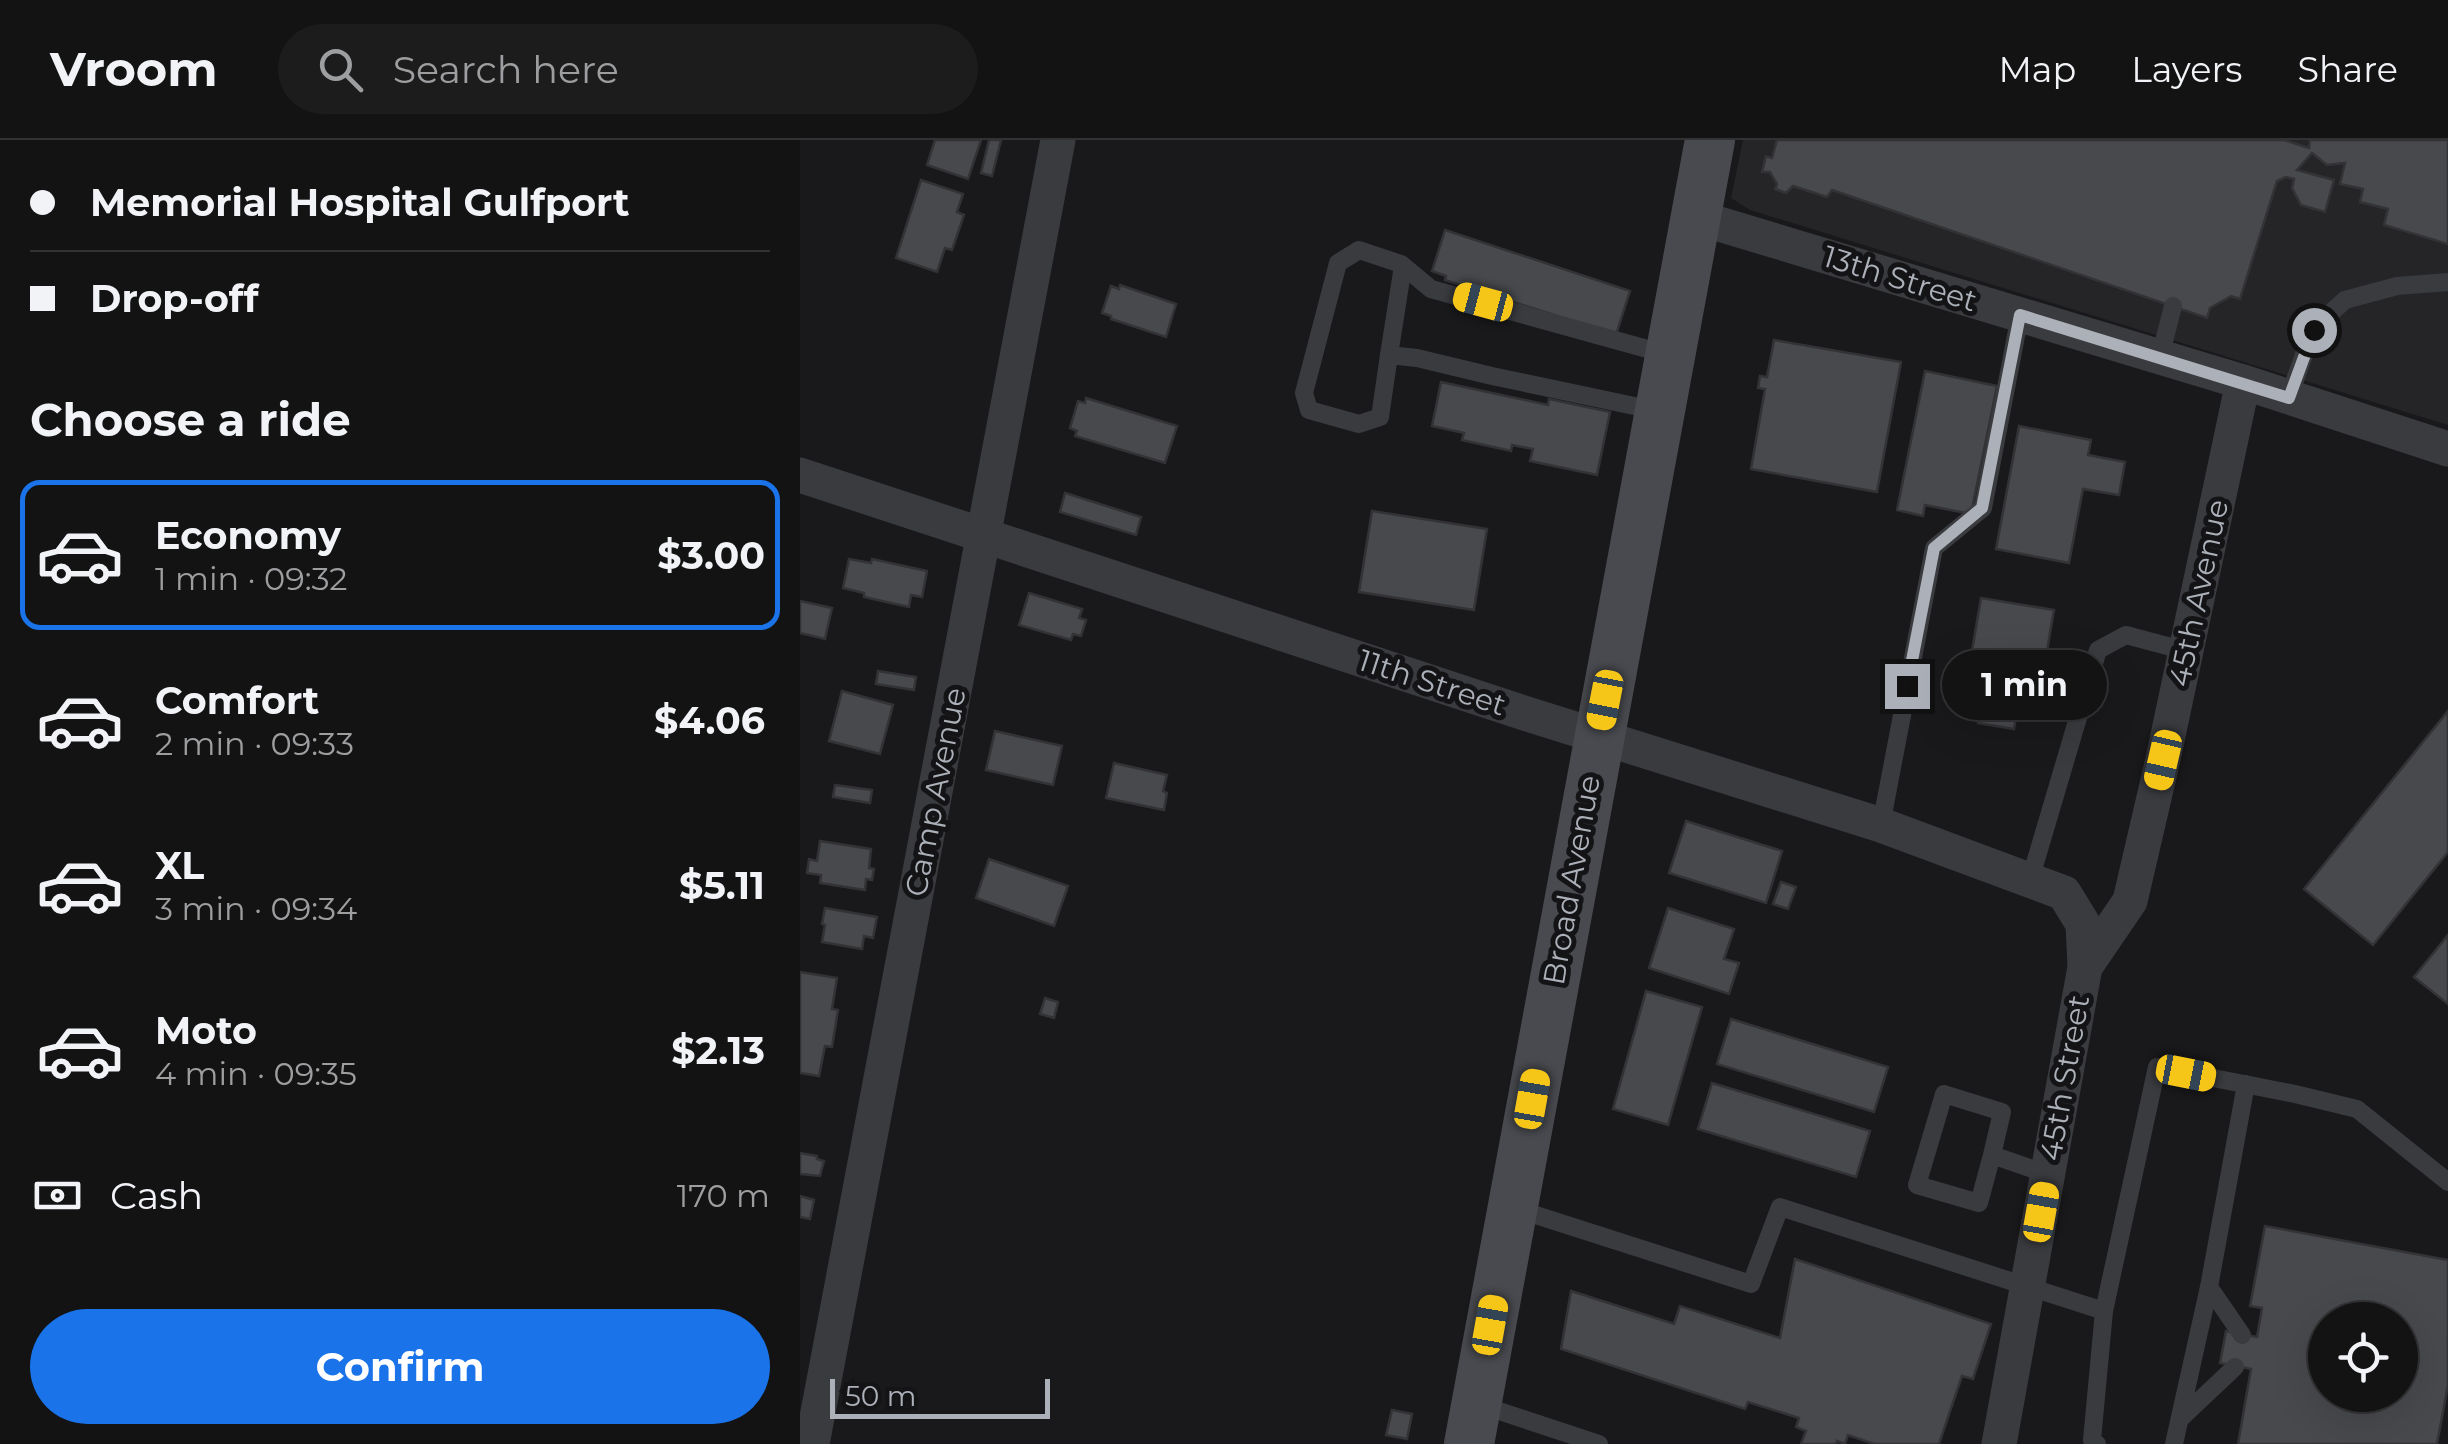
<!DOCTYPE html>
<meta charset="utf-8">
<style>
:root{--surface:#131314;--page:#1c1c1d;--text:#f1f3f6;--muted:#9d9ea0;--line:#323234;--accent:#1a73e8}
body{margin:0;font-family:Montserrat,sans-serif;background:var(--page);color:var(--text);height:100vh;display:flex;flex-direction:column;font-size:38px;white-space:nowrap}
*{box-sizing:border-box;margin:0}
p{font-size:32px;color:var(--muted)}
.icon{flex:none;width:55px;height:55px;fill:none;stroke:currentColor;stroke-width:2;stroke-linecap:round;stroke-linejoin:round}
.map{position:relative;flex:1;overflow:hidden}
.drawer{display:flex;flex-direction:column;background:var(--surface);width:800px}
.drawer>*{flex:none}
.top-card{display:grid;align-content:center;height:220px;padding:0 30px;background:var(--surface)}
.fabs{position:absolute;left:1508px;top:1162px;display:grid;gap:20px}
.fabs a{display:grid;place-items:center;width:110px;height:110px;border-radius:50%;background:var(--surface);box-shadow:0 10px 40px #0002,0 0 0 2px var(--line);font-size:50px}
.scale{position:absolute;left:30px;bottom:25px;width:220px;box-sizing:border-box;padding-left:10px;border:5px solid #acb0b9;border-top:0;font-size:28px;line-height:35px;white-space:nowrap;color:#acb0b9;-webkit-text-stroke:8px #141416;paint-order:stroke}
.end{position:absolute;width:45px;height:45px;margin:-22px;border:12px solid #acb0b9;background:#111;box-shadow:0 0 0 5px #111}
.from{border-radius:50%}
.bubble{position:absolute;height:70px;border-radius:35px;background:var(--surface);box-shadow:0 10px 40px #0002,0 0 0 2px var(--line);font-size:32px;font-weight:700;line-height:70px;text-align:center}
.car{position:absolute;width:30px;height:60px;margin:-30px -15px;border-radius:12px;box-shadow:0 0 8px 2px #0007;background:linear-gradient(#f5c518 24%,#345 0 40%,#f5c518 0 76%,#345 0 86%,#f5c518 0)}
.top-card b{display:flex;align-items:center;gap:35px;height:95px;font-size:38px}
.top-card b+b{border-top:2px solid var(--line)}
.top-card i{width:25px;height:25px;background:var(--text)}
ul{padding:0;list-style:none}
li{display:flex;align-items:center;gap:30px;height:150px;margin:0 20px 15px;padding:0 10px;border:5px solid transparent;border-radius:20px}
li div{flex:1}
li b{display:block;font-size:38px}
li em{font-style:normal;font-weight:700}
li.active{border-color:var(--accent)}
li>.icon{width:90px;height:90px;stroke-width:1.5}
h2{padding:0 30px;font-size:45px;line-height:120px}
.pay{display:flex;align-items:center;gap:25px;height:110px;padding:0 30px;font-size:38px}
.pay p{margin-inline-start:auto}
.action{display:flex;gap:20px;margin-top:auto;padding:20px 30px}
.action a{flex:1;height:115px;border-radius:60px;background:var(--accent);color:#fff;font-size:40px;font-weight:700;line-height:115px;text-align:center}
header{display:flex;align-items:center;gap:60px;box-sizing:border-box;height:140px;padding:0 50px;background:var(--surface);border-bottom:2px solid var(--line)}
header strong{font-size:48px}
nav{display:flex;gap:55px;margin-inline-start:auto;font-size:35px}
.search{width:700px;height:90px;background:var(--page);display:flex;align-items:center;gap:25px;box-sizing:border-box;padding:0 35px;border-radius:55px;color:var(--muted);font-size:38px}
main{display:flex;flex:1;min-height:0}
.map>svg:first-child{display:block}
.built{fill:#252528}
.building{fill:#48494d;stroke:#333336;stroke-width:2.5;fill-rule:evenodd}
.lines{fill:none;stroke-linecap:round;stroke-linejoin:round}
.lane{stroke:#3a3b3f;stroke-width:18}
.street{stroke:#3a3b3f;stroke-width:35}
.secondary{stroke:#484a4f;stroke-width:50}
.route{stroke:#acb0b9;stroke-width:12}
.labels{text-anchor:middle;stroke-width:10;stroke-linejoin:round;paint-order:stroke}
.street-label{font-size:30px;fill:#acb0b9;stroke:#141416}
</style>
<header>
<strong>Vroom</strong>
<div class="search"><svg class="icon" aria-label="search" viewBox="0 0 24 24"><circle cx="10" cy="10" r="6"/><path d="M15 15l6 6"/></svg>Search here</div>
<nav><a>Map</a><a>Layers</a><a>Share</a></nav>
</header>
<main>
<section class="drawer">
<div class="top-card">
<b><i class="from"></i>Memorial Hospital Gulfport</b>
<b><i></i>Drop-off</b>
</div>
<h2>Choose a ride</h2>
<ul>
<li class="active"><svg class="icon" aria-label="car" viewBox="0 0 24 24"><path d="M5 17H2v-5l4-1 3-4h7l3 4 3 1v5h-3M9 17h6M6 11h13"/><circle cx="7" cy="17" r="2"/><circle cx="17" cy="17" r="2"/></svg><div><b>Economy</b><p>1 min · 09:32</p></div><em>$3.00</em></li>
<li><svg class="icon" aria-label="car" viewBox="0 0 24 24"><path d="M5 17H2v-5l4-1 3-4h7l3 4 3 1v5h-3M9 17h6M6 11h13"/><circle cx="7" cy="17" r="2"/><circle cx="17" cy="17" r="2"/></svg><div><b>Comfort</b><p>2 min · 09:33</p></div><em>$4.06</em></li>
<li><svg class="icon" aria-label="car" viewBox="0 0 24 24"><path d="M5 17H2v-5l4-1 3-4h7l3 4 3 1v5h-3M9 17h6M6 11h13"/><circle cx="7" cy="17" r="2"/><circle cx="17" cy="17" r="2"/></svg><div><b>XL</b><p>3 min · 09:34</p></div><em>$5.11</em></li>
<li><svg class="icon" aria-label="car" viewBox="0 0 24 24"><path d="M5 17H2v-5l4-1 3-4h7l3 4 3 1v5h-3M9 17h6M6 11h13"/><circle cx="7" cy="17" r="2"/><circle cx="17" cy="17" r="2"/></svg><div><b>Moto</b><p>4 min · 09:35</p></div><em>$2.13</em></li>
</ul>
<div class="pay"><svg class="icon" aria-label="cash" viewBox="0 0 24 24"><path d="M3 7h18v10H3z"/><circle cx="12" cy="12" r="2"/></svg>Cash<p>170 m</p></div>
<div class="action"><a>Confirm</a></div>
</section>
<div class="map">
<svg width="1648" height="1304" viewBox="0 0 1648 1304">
<rect width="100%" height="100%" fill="#19191b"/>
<!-- built -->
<path class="built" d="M943,0H1648V285L950,70L931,58Z"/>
<!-- building -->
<g class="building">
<path d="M135,0H181L168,39L127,25Z"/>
<path d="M189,0H201L192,36L181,33Z"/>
<path d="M977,0H1484L1509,8L1510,0H1648V104L1584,85L1588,69L1560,62L1563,49L1540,44L1545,23L1527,25L1512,13L1497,30L1534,40L1525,72L1501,65L1492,48L1494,39L1486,37L1477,41L1440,159L1431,156L1410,168L1407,178L1032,50L1027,57L993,46L986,53L975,49L977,44L970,32H962L966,16L972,18Z"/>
<path d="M121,40L163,54L157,72L164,75L152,110L145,108L137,132L96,118Z"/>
<path d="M645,90L830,151L816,195L645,140L646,136L632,131Z"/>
<path d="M320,145L376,164L366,197L311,179V176L302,173L311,146L319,149Z"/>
<path d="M974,200L1101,222L1077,352L951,329L965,249L958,248L960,236L967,237Z"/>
<path d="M1125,231L1197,246L1171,374L1125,365L1123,376L1097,370Z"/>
<path d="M641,242L748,265L749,259L810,272L797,335L730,321L733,309L712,305L711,311L662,300L664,293L632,286Z"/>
<path d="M286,258L377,286L365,323L275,296L277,291L270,288L278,261L285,263Z"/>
<path d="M1219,286L1291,300L1288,315L1325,322L1319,355L1283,349L1269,423L1196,409Z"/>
<path d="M265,353L341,377L336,395L260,372Z"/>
<path d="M572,371L687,389L674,470L559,452Z"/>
<path d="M49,419L71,423L72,419L127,431L122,457L111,455L109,467L64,457V453L43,448Z"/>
<path d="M229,453L282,469L279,478L286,480L281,496L273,494L271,500L219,485Z"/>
<path d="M1181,458L1254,470L1241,546L1222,543L1214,589L1178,583L1186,537L1168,534Z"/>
<path d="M0,461L32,468L25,499L0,493Z"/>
<path d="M78,531L116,537L114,550L76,544Z"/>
<path d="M42,551L93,565L80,614L29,601Z"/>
<path d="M1648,571V712L1573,805L1504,749Z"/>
<path d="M195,591L262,606L253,645L186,630Z"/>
<path d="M314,623L367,635L363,651L367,653L364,670L306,658Z"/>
<path d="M35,645L72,650L70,663L33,657Z"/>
<path d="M886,681L982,711L966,763L869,733Z"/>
<path d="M20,701L71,709L69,728L74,729L72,740L66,739L65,750L20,743L21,735L7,733L9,719L17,721Z"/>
<path d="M189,719L268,746L254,786L176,758Z"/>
<path d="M981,742L996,747L988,769L973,764Z"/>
<path d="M25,768L77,777L73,798L64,796L62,809L22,802L25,785L22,784Z"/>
<path d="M868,768L934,789L924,819L939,823L929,854L849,828Z"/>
<path d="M1648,795V864L1614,837Z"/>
<path d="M0,832L37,838L32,869L38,870L32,907L25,906L19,936L0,933Z"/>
<path d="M846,851L902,867L868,985L813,969Z"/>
<path d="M245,858L258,862L254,878L240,874Z"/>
<path d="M931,879L1088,927L1074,972L917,924Z"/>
<path d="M912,943L1070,991L1056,1037L898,989Z"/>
<path d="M0,1013L17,1016V1019L24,1021L20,1036L0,1034Z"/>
<path d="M0,1056L14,1060L10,1079L0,1077Z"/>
<path d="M1465,1086L1648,1120V1245L1637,1304H1438L1451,1229L1420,1223L1426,1191L1457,1197L1462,1168L1450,1166ZM1525,1180H1600V1255H1525Z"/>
<path d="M995,1119L1191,1184L1173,1239L1162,1236L1139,1304H1074L1048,1295L1045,1304L1037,1301L1036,1304H1001L1006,1291L996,1287L999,1278L948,1262L945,1269L761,1209L771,1151L874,1184L880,1166L980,1198Z"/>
<path d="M592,1270L612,1274L607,1299L586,1295Z"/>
</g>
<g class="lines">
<!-- lane -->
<g class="lane">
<path d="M589,215L603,126"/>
<path d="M1360,217L1373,166"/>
<path d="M1489,257L1513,189L1545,160L1597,146L1648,142"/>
<path d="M858,271L692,236L617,218L589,215L580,277L559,284L509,270L504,253L538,123L559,110L601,124L631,149L869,215"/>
<path d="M1081,685L1134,408L1183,368L1220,175"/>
<path d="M1230,740L1298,510L1326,495L1386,511"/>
<path d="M1192,1015L1179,1063L1117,1045L1144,954L1202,972L1192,1015L1247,1034"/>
<path d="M717,1069L951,1144L980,1067L1304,1171L1357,927L1495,954L1557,969L1648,1042"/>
<path d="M1409,1147L1442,1195"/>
<path d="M681,1265L799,1304"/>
<path d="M1381,1278L1435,1227"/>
<path d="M1297,1304L1292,1300L1304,1171"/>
<path d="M1374,1304L1409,1147L1446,944"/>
</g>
<!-- street -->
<g class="street">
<path d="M896,77L1443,242L1648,309"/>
<path d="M0,335L721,572L1081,685L1264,753L1283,784L1285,827L1199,1304"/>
<path d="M1285,827L1330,761L1363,619L1443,242"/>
<path d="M12,1304L258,0"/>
</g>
<!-- secondary -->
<path class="secondary" d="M669,1304L910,0"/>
</g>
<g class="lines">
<!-- route -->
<path class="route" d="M1107,546L1134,408L1182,368L1220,175L1489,258L1514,190"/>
</g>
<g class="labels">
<!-- street labels -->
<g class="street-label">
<text transform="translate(1100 139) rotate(17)" y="10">13th Street</text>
<text transform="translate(1399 453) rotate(-78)" y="10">45th Avenue</text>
<text transform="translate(632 543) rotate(18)" y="10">11th Street</text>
<text transform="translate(136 652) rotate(-79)" y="10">Camp Avenue</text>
<text transform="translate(772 740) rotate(-80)" y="10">Broad Avenue</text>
<text transform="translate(1265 938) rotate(-80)" y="10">45th Street</text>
</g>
</g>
</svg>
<div class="fabs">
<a><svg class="icon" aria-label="locate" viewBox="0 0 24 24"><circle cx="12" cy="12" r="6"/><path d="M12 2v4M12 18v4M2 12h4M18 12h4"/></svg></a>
</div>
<div class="scale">50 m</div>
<i class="end from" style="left:1514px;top:190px"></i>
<i class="end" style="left:1107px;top:546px"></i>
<div class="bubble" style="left:1142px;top:510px;width:165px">1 min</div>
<i class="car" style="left:683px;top:162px;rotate:285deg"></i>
<i class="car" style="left:805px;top:560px;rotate:191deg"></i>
<i class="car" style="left:1363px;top:620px;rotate:193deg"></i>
<i class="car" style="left:1386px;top:933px;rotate:101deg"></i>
<i class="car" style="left:732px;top:959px;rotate:10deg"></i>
<i class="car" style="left:1241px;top:1072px;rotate:10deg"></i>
<i class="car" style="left:690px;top:1185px;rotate:10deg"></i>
</div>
</main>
